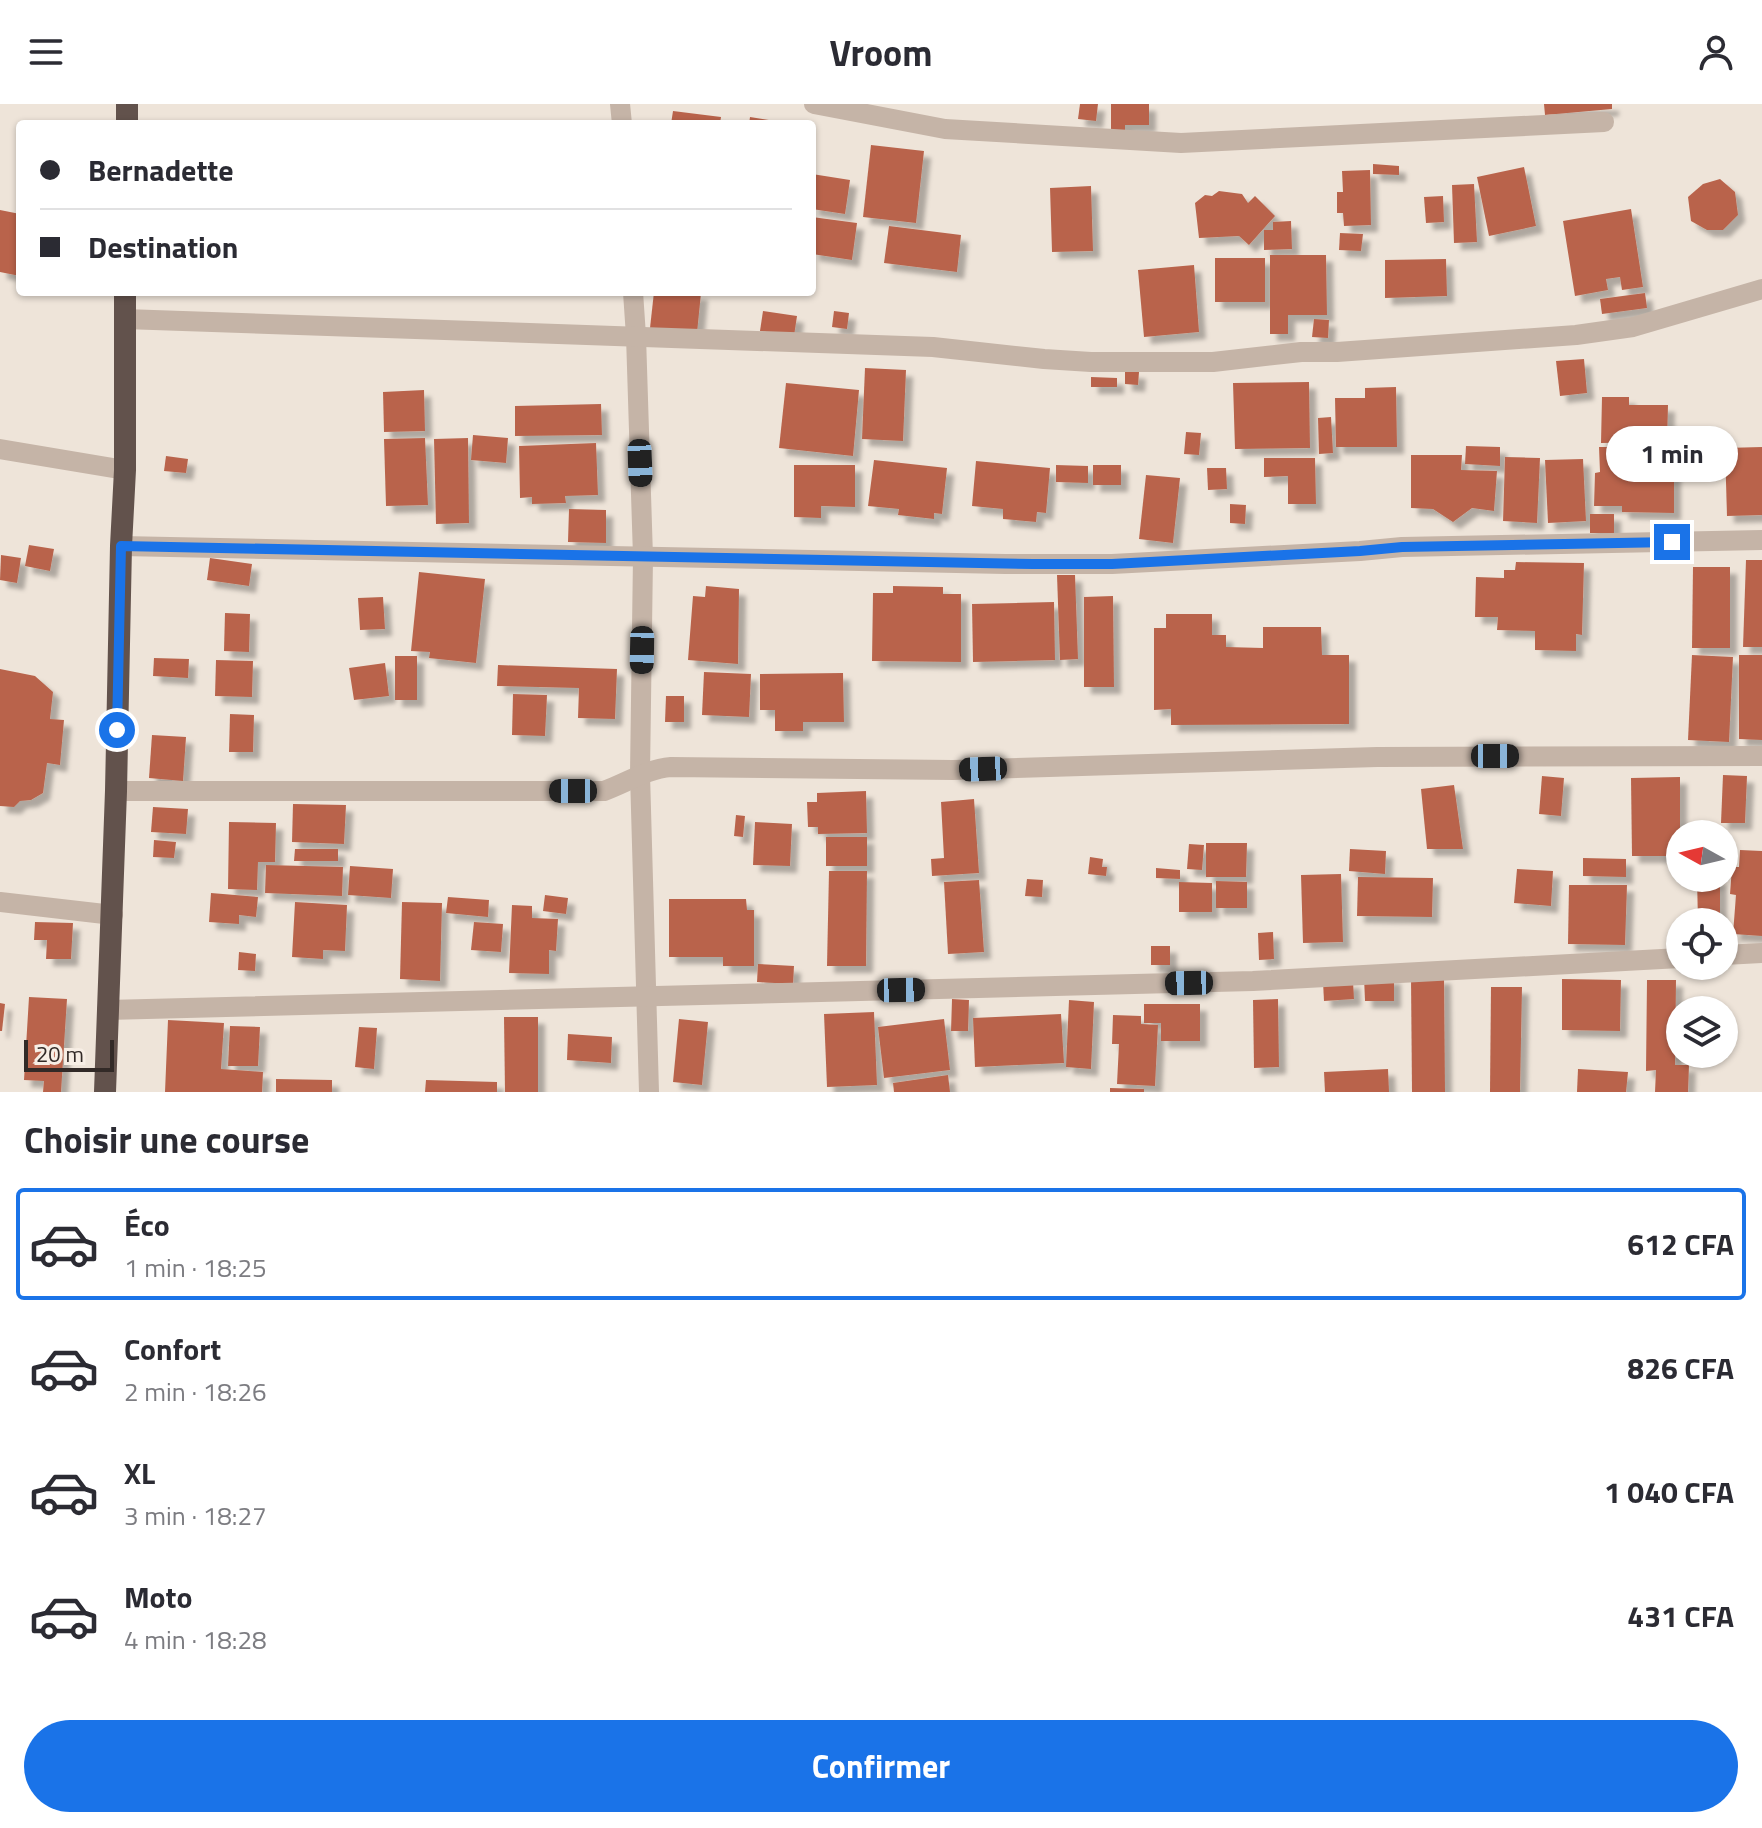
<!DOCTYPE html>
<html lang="fr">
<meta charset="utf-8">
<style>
:root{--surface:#fff;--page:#f7f7f7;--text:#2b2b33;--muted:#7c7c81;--line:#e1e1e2;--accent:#1a73e8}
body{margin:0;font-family:"Titillium Web",sans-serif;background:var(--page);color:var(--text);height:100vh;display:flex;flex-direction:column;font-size:30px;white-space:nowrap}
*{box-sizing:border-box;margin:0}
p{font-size:26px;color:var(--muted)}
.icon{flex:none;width:44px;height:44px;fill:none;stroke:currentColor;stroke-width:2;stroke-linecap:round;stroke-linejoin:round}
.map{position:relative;height:988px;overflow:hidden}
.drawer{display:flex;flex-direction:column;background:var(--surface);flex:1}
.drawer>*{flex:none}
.banner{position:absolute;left:16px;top:16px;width:800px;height:176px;border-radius:8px;box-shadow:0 2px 6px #0004;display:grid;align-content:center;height:176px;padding:0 24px;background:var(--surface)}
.needle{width:52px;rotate:278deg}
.fabs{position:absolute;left:1666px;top:716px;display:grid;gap:16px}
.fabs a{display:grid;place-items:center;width:72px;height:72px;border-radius:50%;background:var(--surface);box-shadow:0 2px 6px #0004;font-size:40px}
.scale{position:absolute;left:24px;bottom:20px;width:90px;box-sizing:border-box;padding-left:8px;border:4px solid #322a27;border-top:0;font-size:22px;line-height:28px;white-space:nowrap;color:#322a27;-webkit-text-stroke:6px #f7eee5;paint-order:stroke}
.end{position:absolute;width:36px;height:36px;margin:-18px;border:10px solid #1a73e8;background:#fff;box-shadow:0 0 0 4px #fff}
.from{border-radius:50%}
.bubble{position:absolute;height:56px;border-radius:28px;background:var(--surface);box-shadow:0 2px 6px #0004;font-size:26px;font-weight:700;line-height:56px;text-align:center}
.car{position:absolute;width:24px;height:48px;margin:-24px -12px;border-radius:10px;box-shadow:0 0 6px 2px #0007;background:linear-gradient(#222 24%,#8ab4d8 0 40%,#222 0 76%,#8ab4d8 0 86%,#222 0)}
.banner b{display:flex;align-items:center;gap:28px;height:76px;font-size:30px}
.banner b+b{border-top:2px solid var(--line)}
.banner i{width:20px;height:20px;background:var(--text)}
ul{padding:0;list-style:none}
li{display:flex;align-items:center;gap:24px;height:112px;margin:0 16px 12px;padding:0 8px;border:4px solid transparent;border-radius:8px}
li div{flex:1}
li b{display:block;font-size:30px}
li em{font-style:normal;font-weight:700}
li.current{border-color:var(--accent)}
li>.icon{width:72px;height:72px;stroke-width:1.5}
h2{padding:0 24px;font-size:36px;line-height:96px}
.primary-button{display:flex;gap:16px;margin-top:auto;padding:16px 24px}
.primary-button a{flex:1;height:92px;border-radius:48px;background:var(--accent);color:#fff;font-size:32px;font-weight:700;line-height:92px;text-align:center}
header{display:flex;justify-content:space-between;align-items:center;height:104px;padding:0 24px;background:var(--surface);font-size:36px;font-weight:700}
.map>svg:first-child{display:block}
.building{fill:#b9644c;filter:url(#shadow)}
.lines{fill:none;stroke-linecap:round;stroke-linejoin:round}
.minor{stroke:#c5b4a7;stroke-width:20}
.trunk{stroke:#62524c;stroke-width:22}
.route{stroke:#1a73e8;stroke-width:10}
</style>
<header><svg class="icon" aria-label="menu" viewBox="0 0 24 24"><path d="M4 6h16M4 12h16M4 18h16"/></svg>Vroom<svg class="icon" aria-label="person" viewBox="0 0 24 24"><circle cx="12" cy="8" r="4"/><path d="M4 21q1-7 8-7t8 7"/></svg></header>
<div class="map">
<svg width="1762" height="988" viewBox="0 0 1762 988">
<defs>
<filter id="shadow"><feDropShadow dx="7" dy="7" stdDeviation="2" flood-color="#0004"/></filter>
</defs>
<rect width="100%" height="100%" fill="#eee4d9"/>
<!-- building -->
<g class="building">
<path d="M1080,0H1098L1096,17L1078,15Z"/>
<path d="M1111,0H1149V21H1125V28H1111Z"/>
<path d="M1544,0H1612V5L1545,11Z"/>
<path d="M673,7L721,13L720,20H671Z"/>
<path d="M750,13L775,17V20H749Z"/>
<path d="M871,41L924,47L916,119L863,113Z"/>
<path d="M1373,60L1399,62V71L1373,70Z"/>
<path d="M1524,63L1536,122L1489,132L1477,73Z"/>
<path d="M1370,66L1371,121L1344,122L1343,109H1337V88H1343L1342,67Z"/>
<path d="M812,70L850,76L845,110L812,105Z"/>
<path d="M1720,75L1735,88L1738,111L1723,126H1707L1691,117L1688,93L1703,80Z"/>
<path d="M1474,80L1477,138L1454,139L1452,81Z"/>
<path d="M1091,82L1093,147L1052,148L1050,84Z"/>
<path d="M1219,87L1242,90L1248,99L1255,92L1275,112L1249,141L1239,132L1199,134L1195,99L1205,91L1212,92Z"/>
<path d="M1443,92L1444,118L1426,119L1424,93Z"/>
<path d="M1631,105L1643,183L1622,186L1620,173L1606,175L1608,186L1575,192L1563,117Z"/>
<path d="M0,106L20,110V172L0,168Z"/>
<path d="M812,113L857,119L852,156L812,150Z"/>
<path d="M1291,117L1292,145L1264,146V126H1273V118Z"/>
<path d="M889,122L961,131L957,168L884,159Z"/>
<path d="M1340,129L1363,130L1361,147L1339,146Z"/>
<path d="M1270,151H1326L1327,211H1288V230H1270Z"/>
<rect x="1215" y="154" width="50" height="44"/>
<path d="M1446,155L1447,192L1385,194V156Z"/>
<path d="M1194,161L1199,228L1144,233L1138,166Z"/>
<path d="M654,188L701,189L697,229L650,224Z"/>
<path d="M1645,189L1647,204L1602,210L1600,195Z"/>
<path d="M763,207L797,212L794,232L760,227Z"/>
<path d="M834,207L849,209L847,225L832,223Z"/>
<path d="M1314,215L1329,216L1328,234L1312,233Z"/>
<path d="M1584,255L1587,289L1560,292L1556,257Z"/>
<path d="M865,264L906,266L903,337L862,335Z"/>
<path d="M1125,267L1139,268L1138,281L1125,280Z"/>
<path d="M1091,273L1117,274V283H1091Z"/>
<path d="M1309,278L1310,344L1235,345L1233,279Z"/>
<path d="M786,279L859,286L853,352L779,344Z"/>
<path d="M1396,283L1397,343H1336L1335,294H1365V284Z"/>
<path d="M424,286L425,327L384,328L383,288Z"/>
<path d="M1602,293H1629V301H1668L1667,338L1601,339Z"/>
<path d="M601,300L602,331L515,332V302Z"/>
<path d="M1331,313L1333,349L1319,350L1318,314Z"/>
<path d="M1186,328L1201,329L1199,351L1184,350Z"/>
<path d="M473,331L508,334L506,359L471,356Z"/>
<path d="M425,334L428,401L386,402L384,335Z"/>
<path d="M468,334L469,419L436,420L434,335Z"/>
<path d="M596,339L598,391L565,392L566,399L532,400V393L520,394L519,342Z"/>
<path d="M1466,342L1500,343V362L1465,360Z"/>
<path d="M1644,342H1674V409L1622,408V402H1594L1595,369L1600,368L1599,343H1618L1619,348H1644Z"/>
<path d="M1762,343V411L1727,412L1725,344Z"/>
<path d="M1411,351H1462L1461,366L1497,367L1494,407L1472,404L1453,418L1433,405L1411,404Z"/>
<path d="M166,352L188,355L186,369L164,367Z"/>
<path d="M1505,353L1540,354L1537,419L1503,417Z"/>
<path d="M1264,354H1315L1316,400H1288V372L1264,373Z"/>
<path d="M1583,355L1586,417L1548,419L1545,356Z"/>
<path d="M874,356L947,364L942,410L934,409V415L898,411L899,405L868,402Z"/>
<path d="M976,357L1050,364L1046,409L1037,408L1036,418L1003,415V405L972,402Z"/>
<path d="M794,361H855V403L821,402V414L794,413Z"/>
<path d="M1056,361L1088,362V379L1056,378Z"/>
<rect x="1093" y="361" width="28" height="20"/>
<path d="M1207,364H1226L1227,385L1208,386Z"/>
<path d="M1146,371L1180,374L1173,439L1139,435Z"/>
<path d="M1230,400L1246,401L1245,420L1230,419Z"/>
<path d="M569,405L606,406V439L568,438Z"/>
<rect x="1590" y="410" width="24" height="19"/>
<path d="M29,441L54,445L50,467L25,462Z"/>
<path d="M1,451L21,454L17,479L0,476Z"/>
<path d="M210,454L252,460L249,482L207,476Z"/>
<path d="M1746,456H1762V543H1743Z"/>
<path d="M1516,458L1584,459L1582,531L1576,530V547L1535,546V527L1497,526L1498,513H1475L1476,473L1504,474V466H1515Z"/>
<path d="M1693,463H1730V544H1692Z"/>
<path d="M419,468L485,475L476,559L429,554L430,548L411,547Z"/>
<path d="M1057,471H1075L1078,555L1060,556Z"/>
<path d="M706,482L739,485L738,560L688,556L693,492L705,493Z"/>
<path d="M893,482L943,483V490H961V558L872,557L873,489H893Z"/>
<path d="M1113,492L1114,583H1084V493Z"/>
<path d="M383,493L385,525L360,526L358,494Z"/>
<path d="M1054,498L1055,556L973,558L972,500Z"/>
<path d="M225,509L250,510L249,548L224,547Z"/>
<path d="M1166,510H1212V531H1226V543L1263,544V523H1321L1322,551H1349V620L1171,621V605L1154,606V524H1166Z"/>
<path d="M1692,551L1733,553L1729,638L1688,636Z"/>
<path d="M1739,551H1762V636L1739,635Z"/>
<rect x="395" y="552" width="22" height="44"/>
<path d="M154,554L189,555L188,574L153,572Z"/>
<path d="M216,556L253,557L252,593L215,592Z"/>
<path d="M385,559L389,592L354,596L349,564Z"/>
<path d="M498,561L617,565L615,615L578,614L579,584L497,582Z"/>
<path d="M0,565L35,572L53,588L50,615L64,616L60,661L47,659L43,689L31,696L20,697L14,703L0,702Z"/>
<path d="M704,568L751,570L749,613L702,611Z"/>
<path d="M843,569L844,618H803V627H775V606H760V570Z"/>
<path d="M513,590L547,591L545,632L512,631Z"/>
<path d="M666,592H684V618H665Z"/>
<path d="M230,610L254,611L253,648H229Z"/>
<path d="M152,631L186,633L183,677L149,674Z"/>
<path d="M1723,671L1747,672L1745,719H1721Z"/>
<path d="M1542,672L1564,674L1561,712L1539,710Z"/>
<path d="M1680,673V752H1632L1631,674Z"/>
<path d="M1454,681L1463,745H1427L1421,685Z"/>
<path d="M866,687L867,729L818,730V723H808L807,698H817V689Z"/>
<path d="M974,695L979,769L932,772L931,755L944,754L941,698Z"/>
<path d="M293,700L346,701L344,740L292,738Z"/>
<path d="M153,703L188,705L186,730L151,728Z"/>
<path d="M736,711L745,712L743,733L734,732Z"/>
<path d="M229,718L276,719L275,758H258L257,786L228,785Z"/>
<path d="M755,718L792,720L790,762L753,761Z"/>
<rect x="826" y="733" width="41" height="29"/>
<path d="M154,736L176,738L174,754L153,753Z"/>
<path d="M1206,739H1247L1246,773H1206Z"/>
<path d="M1189,740L1204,741L1202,766L1187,765Z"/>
<path d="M295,745H338V757H294Z"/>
<path d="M1350,745L1386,747L1385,770L1349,767Z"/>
<path d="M1740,746L1762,747V832L1733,830L1736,791L1730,790L1732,763H1739Z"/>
<path d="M1090,753L1103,755L1102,763H1107L1106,772L1088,770Z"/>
<path d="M1583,754L1626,755V773L1583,772Z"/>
<path d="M266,761L343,763L342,792L265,789Z"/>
<path d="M350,762L393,765L391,794L348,791Z"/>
<path d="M1156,764L1180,766V775L1156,774Z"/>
<path d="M1517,765L1553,767L1551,802L1514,799Z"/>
<path d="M829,767H867L866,862H827Z"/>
<path d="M1341,770L1343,838L1303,839L1301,771Z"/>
<path d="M1358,773L1433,774L1432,813L1357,812Z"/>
<path d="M1697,774H1720V818H1698Z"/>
<path d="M1027,775L1043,776L1042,793L1025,792Z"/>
<path d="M979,776L984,848L948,850L944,778Z"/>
<path d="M1216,777L1247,778V804H1216Z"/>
<path d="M1179,778L1212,779V808H1179Z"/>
<path d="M1569,781H1627L1625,841L1568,840Z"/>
<path d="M211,789L258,793L256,813L239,811V820L209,818Z"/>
<path d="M545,791L568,794L566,810L543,807Z"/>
<path d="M448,793L489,796L488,813L446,809Z"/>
<path d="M669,795H746L747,806H754V862H723V853H669Z"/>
<path d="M295,798L347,801L345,847L323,846V855L292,853Z"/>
<path d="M402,798L442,799L440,877L400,875Z"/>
<path d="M512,801L532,802V814L558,815L556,847L549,846V870L509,869Z"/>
<path d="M35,818L73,819L71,855H46L47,836H34Z"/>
<path d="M474,818L503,820L501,848L471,846Z"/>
<path d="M1273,828L1274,855L1259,856L1258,829Z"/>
<rect x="1151" y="842" width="19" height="19"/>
<path d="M239,848L256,850L255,867L238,866Z"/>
<path d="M758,860L794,862L793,880L757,878Z"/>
<path d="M1364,873H1394V897H1365Z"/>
<path d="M1411,873H1444L1445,988H1412Z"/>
<path d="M1562,875L1621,876L1620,927L1562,926Z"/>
<path d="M1647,876H1676L1675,961H1689L1688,988H1655L1656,966L1646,967Z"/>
<path d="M1353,877L1354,895L1324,897L1323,878Z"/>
<path d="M1491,883H1522L1520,988H1490Z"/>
<path d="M29,893L67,895L61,988H43L44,977L24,976Z"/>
<path d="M952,895L969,896L968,927H951Z"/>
<path d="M1278,895L1279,963L1254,964L1253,896Z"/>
<path d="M1069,896L1094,898L1091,965L1066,963Z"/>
<path d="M0,899L5,900L2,927H0Z"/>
<path d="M1144,900H1200V937H1161V919H1144Z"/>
<path d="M874,908L877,981L827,983L824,910Z"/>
<path d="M1061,910L1064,959L975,963L973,914Z"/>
<path d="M1113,911L1141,912V920L1158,921L1155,982L1117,980L1119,940H1112Z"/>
<path d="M504,913H538V988H505Z"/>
<path d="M679,915L708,918L702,981L673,978Z"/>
<path d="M944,915L950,966L884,974L878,923Z"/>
<path d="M168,916L224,919L221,965L263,968L262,988H165Z"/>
<path d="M230,922L260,923L258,962H228Z"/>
<path d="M359,923L377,924L374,965L355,963Z"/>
<path d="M568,930L612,933L611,959L567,956Z"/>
<path d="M1388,965L1389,988H1325L1324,968Z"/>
<path d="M1578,965L1628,968L1626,988H1577Z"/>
<path d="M948,971L950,988H894L893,979Z"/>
<path d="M276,975L332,976V988H276Z"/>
<path d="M426,976L497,978V988H425Z"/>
<path d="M1110,984L1144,985V988H1110Z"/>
</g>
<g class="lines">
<!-- minor -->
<g class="minor">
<path d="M620,0L622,20"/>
<path d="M814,0L945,25L1181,39L1604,18"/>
<path d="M633,188L636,232L643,453L640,670L649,988"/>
<path d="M124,215L933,243L1044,255L1091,258H1213L1301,248H1337L1576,231L1633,223L1762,185"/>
<path d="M0,345L125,366"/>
<path d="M121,442L1005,460H1112L1360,447L1402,443L1762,436"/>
<path d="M116,687H604C626,679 647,665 671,663L953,666L1377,653L1762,652"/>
<path d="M0,798L113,811"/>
<path d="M1724,851L1762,849"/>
<path d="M107,906L1253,877L1680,854"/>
</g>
<!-- trunk -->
<g class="trunk">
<path d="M127,20V0"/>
<path d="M105,988L116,687L121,442L125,366V188"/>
</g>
</g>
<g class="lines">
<!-- route -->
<path class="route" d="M117,626L121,442L1033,460H1112L1360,447L1402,443L1672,438"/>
</g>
</svg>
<div class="fabs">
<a><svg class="needle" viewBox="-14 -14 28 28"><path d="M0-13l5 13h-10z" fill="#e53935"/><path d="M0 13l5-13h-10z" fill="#7c7c81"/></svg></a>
<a><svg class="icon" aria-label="locate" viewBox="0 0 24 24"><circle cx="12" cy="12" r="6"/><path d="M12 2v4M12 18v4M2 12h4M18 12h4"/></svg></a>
<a><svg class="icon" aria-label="layers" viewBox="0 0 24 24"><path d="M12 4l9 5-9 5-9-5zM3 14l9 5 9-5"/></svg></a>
</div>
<div class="scale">20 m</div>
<i class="end from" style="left:117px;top:626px"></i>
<i class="end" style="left:1672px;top:438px"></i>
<div class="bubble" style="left:1606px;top:322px;width:132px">1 min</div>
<i class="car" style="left:640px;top:359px;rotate:178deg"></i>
<i class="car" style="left:642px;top:546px;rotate:181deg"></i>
<i class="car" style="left:1495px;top:652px;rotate:90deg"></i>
<i class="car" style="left:983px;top:665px;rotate:268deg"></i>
<i class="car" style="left:573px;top:687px;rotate:270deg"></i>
<i class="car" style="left:1189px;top:879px;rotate:269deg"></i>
<i class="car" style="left:901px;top:886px;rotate:89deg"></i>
<div class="banner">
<b><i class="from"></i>Bernadette</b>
<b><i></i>Destination</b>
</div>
</div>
<section class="drawer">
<h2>Choisir une course</h2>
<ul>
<li class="current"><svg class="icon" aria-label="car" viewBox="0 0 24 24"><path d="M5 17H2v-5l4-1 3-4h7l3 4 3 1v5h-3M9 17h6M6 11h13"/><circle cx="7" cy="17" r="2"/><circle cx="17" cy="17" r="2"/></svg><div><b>Éco</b><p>1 min · 18:25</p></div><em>612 CFA</em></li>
<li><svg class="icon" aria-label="car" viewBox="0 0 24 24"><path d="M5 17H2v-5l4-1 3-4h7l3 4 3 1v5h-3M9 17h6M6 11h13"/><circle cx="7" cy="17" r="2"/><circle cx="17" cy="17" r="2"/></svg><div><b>Confort</b><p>2 min · 18:26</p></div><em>826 CFA</em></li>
<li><svg class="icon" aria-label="car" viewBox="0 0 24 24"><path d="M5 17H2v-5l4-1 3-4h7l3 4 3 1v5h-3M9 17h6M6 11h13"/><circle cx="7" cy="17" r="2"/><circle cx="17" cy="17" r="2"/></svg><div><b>XL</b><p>3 min · 18:27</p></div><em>1 040 CFA</em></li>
<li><svg class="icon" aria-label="car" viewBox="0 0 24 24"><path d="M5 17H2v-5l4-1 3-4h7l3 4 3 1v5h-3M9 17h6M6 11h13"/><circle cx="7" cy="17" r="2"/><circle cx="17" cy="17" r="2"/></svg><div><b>Moto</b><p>4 min · 18:28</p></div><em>431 CFA</em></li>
</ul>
<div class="primary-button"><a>Confirmer</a></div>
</section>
